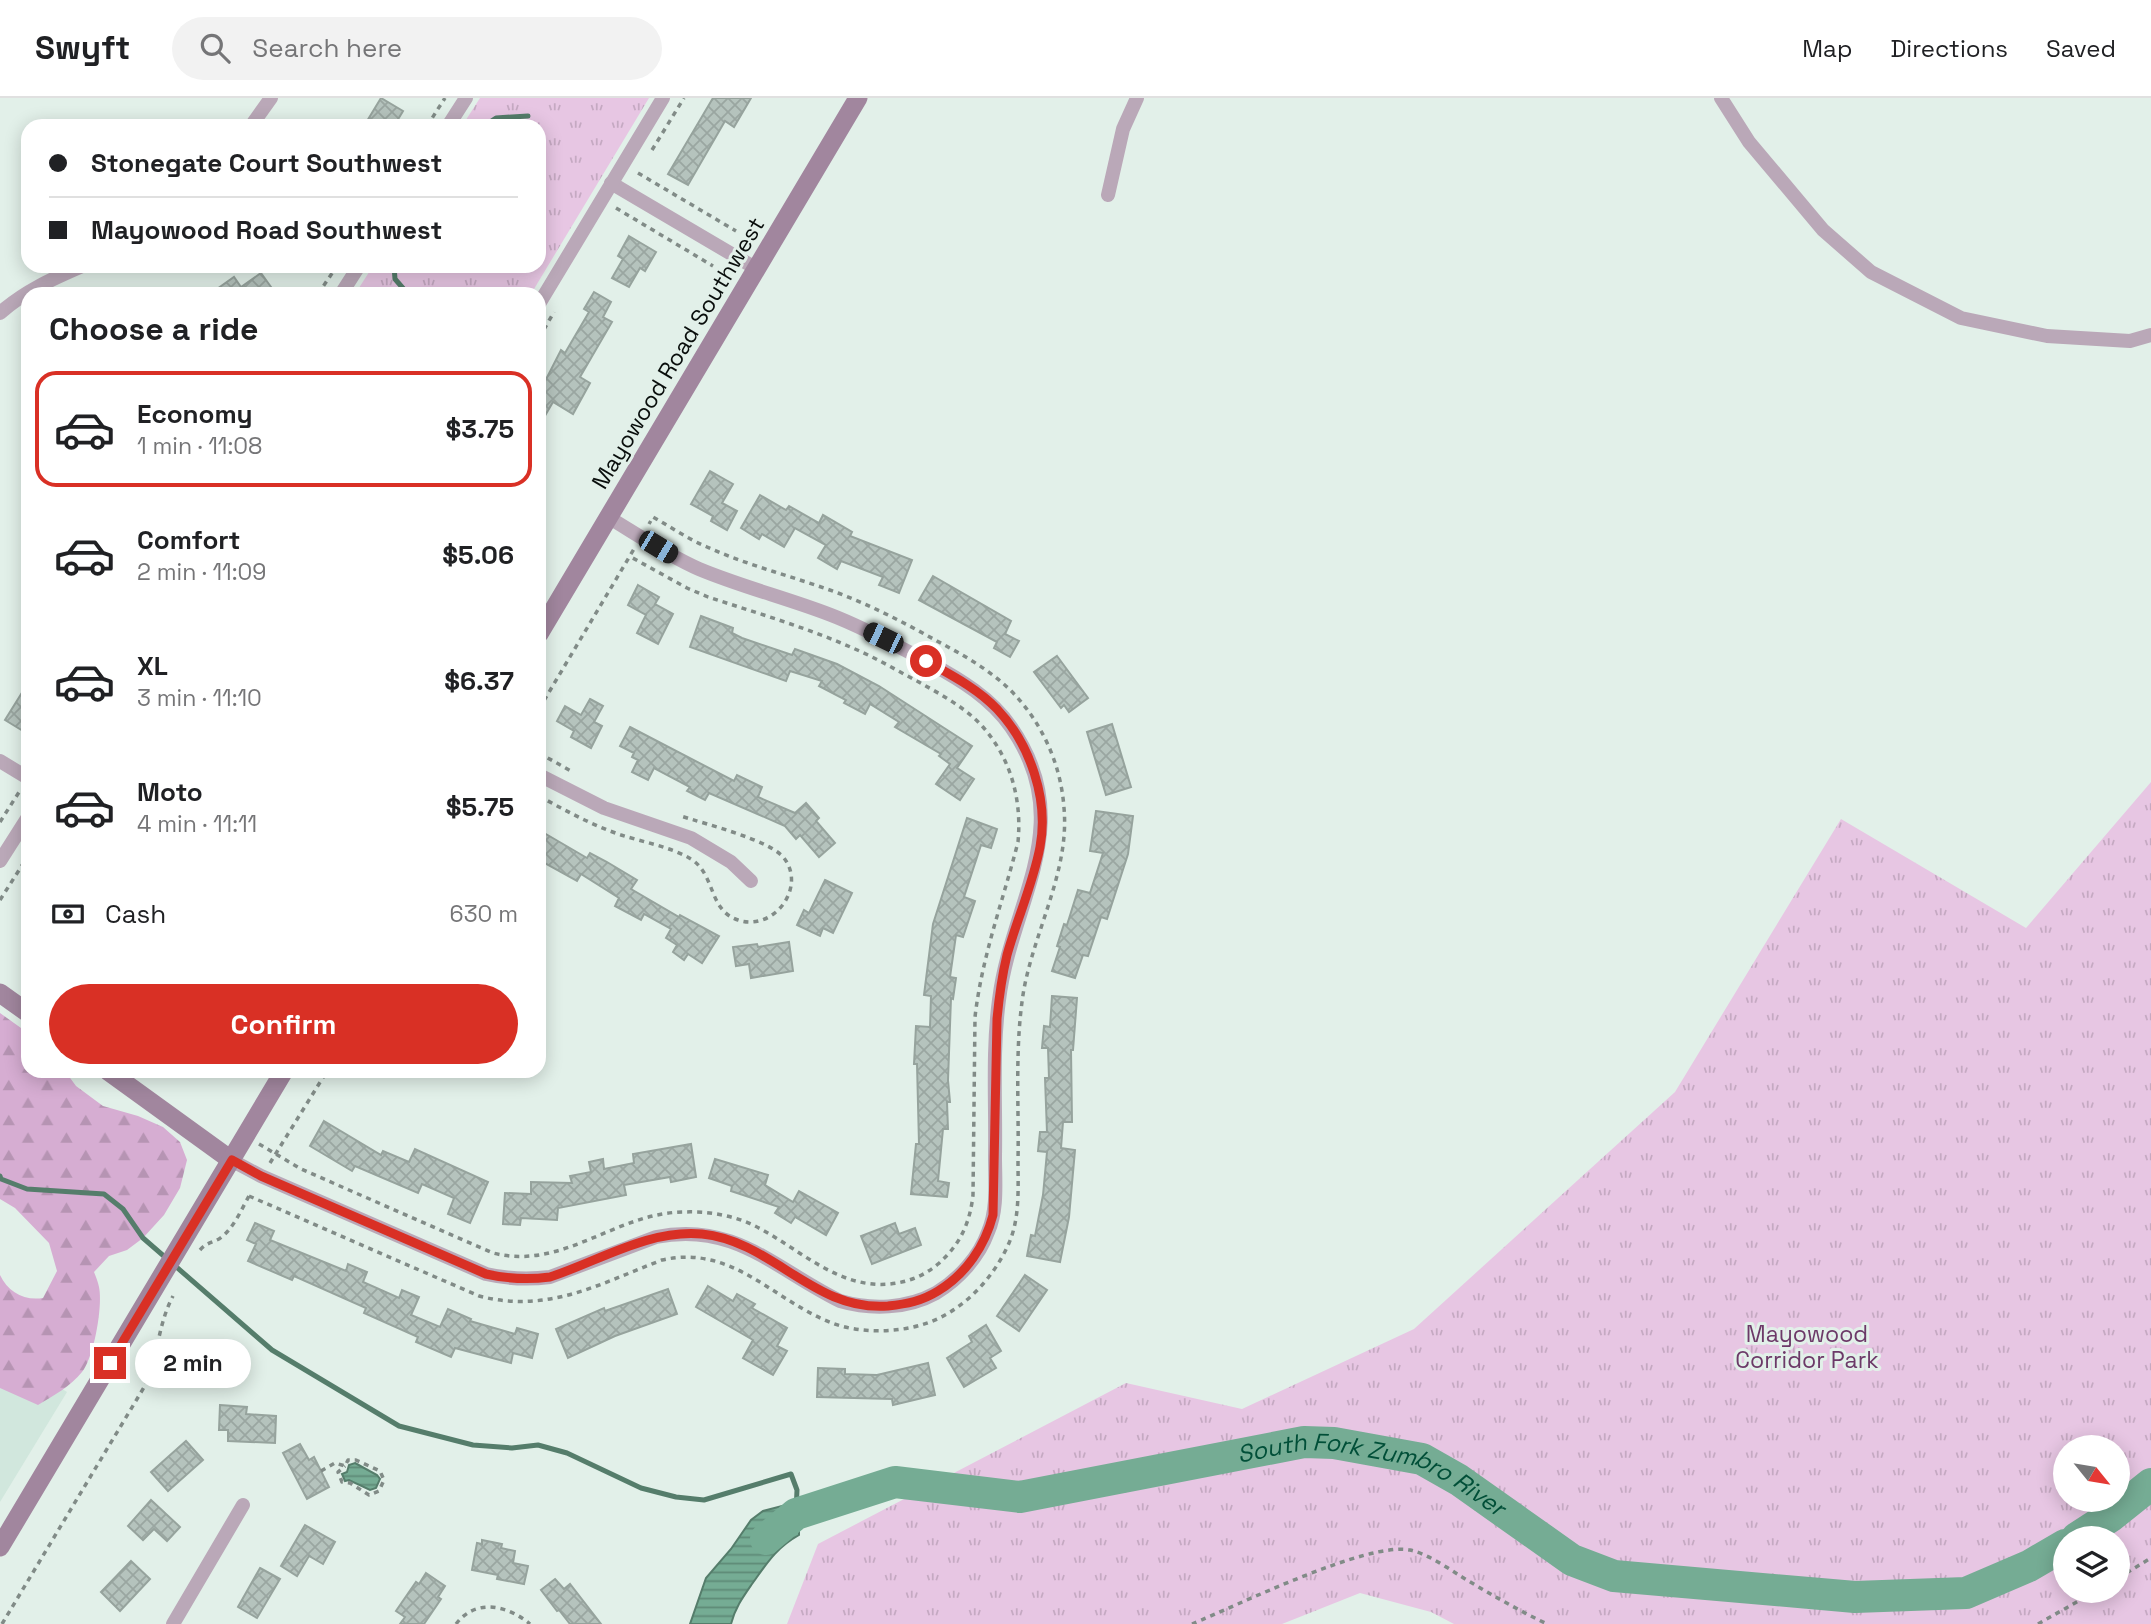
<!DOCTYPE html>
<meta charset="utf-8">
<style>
:root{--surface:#fff;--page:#f2f2f2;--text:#202124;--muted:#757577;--line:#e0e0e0;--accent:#d93025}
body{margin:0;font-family:"Space Grotesk",sans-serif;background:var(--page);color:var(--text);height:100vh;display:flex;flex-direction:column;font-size:26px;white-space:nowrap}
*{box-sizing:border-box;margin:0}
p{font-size:23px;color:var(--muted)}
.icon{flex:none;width:38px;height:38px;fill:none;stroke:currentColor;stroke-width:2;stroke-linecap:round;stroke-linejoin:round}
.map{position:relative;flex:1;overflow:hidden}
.panel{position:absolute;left:21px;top:189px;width:525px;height:791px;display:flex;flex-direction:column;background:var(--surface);border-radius:21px;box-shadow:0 4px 18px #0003}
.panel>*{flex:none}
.top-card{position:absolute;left:21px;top:21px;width:525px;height:154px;border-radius:21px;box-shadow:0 4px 18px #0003;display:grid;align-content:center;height:154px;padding:0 28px;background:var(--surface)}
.needle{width:46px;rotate:120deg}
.fabs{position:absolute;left:2053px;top:1337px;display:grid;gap:14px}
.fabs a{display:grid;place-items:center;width:77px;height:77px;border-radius:50%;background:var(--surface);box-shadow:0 4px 18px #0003;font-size:35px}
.end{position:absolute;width:32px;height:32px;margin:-16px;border:9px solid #d93025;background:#fff;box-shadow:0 0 0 4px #fff}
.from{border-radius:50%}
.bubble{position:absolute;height:49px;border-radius:24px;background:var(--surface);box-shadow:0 4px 18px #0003;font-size:23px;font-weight:600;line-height:49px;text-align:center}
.car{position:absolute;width:21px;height:42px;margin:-21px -10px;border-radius:9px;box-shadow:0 0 5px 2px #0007;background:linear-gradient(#222 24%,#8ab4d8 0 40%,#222 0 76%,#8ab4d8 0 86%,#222 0)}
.top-card b{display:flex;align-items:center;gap:24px;height:66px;font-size:26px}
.top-card b+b{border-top:2px solid var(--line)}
.top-card i{width:18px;height:18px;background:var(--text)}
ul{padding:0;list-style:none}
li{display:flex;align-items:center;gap:21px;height:116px;margin:0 14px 10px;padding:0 14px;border:4px solid transparent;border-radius:21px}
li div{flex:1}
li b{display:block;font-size:26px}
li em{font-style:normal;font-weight:600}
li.current{border-color:var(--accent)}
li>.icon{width:63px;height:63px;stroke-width:1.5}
h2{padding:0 28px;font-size:32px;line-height:84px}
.pay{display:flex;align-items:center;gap:18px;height:77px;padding:0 28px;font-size:26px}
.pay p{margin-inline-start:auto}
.primary-button{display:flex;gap:14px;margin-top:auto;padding:14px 28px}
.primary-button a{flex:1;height:80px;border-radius:42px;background:var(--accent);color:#fff;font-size:28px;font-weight:600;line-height:80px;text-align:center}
header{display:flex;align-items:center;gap:42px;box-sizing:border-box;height:98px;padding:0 35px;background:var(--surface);border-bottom:2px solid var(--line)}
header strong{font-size:33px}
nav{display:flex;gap:38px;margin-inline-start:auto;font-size:24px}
.search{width:490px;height:63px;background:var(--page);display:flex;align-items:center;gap:18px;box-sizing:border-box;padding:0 24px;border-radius:38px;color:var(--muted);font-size:26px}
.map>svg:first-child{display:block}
.built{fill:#d1e7dd}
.forest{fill:url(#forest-firs)}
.park{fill:url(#park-tufts);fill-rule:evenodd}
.water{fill:url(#water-rules);stroke:#557d6b;stroke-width:2}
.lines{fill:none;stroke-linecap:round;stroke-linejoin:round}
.stream{stroke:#557d6b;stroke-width:5}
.river{stroke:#75ac94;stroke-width:32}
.building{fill:url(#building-cross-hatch);stroke:#96a39d;stroke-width:2}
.path{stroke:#818b87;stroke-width:3.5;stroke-dasharray:5 5;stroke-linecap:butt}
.street{stroke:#baa8b8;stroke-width:14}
.secondary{stroke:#a1869e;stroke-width:19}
.route{stroke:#d93025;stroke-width:9}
.labels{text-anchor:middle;stroke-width:6;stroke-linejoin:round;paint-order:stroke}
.street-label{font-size:23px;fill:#090e0c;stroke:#e2f0e9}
.park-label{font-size:23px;fill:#6c3968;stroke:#e2f0e9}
.water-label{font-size:24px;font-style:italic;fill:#014f38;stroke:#e2f0e9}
</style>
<header>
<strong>Swyft</strong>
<div class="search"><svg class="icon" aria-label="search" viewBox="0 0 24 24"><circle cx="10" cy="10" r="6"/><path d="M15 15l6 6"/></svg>Search here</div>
<nav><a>Map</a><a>Directions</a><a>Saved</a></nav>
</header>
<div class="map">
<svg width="2151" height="1526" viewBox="0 0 2151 1526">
<defs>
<pattern id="forest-firs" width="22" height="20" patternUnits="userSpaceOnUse" patternTransform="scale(1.75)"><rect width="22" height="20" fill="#d6add2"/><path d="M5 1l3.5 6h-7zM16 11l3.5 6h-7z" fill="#b694b3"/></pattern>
<pattern id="park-tufts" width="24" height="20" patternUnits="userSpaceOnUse" patternTransform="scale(1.75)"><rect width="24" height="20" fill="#e7c6e3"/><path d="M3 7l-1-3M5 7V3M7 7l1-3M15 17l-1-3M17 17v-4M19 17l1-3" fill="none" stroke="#c5a9c2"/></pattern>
<pattern id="water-rules" width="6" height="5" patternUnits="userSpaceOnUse" patternTransform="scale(1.75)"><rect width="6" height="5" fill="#75ac94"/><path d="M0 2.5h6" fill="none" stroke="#5e8a77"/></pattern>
<pattern id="building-cross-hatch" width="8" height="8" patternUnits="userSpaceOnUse" patternTransform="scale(1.75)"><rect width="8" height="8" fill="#b5c3bd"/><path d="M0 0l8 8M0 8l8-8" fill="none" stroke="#9aa6a1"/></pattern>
</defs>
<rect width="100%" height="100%" fill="#e2f0e9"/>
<!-- built -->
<path class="built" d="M0,1253L67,1294L0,1404Z"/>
<!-- forest -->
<path class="forest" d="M0,915L28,935V973H65L76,988L103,1008L138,1018L163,1029L180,1044L187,1062L180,1090L164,1117L143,1140L127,1152L109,1158L94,1174C96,1179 98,1184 99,1189C103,1208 94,1259 82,1274C71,1288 53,1298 38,1307L0,1290V1177C8,1194 24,1203 43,1200L57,1173L49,1145L15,1110L0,1101Z"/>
<!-- park -->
<g class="park">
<path d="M480,0H649L531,196H355L373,168H539V28H462Z"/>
<path d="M2151,684V1526H1454L1431,1514L1360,1495L1282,1526H787L818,1446L1126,1285L1242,1311L1414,1231L1675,994L1841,721L2026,830ZM2065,1349H2118V1402H2065ZM2065,1440H2118V1493H2065Z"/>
</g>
<!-- water -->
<g class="water">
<path d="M355,1365L377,1377L380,1381L376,1390L370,1392L349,1382L345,1383L342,1376L347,1374L349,1367Z"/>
<path d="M782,1408L799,1409V1437C776,1450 767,1465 752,1486C743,1499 735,1510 731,1526H690L706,1480L731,1451L751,1422L763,1413Z"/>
</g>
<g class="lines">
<!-- stream -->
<g class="stream">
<path d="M484,28L496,20L528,18"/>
<path d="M394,168L395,181L408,196"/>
<path d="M0,1078L1,1081L27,1091L104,1096L123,1111L143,1140L272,1252L399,1328L473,1347L512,1350L538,1347L567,1355L641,1390L676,1399L704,1402L791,1376L797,1392L796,1414"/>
</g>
<!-- river -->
<g class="river">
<path d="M2077,1440L2111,1418L2151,1386"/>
<path id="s1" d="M766,1441L796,1416L895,1384L1020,1399L1304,1344L1334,1345L1422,1361L1459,1382L1572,1462L1614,1478L1855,1499L1966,1495L2029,1468L2065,1447"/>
</g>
</g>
<!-- building -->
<g class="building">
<path d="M381,0L403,13L394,28H364Z"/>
<path d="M713,0H751L734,29L725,23L688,87L668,76Z"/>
<path d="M629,138L656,154L645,173L640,170L629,189L612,180L623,161L618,158Z"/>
<path d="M261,175L276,196H210L234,179L241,189Z"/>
<path d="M594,194L611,204L603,219L612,224L580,279L590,285L573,316L553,304L539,328V295L561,252L565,255L589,214L584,211Z"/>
<path d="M710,373L733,386L722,405L737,413L727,432L711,423L713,418L691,406Z"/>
<path d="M760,397L786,412L789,408L819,425L823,417L852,434L850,438L912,462L899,495L879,487L883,479L841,463L837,471L818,460L826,447L795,430L784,449L762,436L759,441L741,430Z"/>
<path d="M933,478L1011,523L1005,536L1019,543L1010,559L994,550L997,544L919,502Z"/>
<path d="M638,487L659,499L655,506L673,516L658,546L637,535L646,517L628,507Z"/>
<path d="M701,518L733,530L732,535L742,540L792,557L795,551L837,566L879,588L972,648L957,670L974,681L960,702L936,686L950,666L939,658L941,656L895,629L899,624L870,606L865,616L844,605L846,602L819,588L822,583L790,573L786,583L690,549Z"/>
<path d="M1057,558L1088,600L1069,614L1064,607L1061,610L1034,574Z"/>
<path d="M28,585V636L5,622Z"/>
<path d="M590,601L603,608L594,624L602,628L591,650L571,639L574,633L557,623L565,608L581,617Z"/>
<path d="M1112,626L1131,689L1106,697L1087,634Z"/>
<path d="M630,629L734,683L737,677L762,689L758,699L795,715L806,705L819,720L816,723L835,745L819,759L800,737L796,741L785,728L709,695L705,702L687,693L690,689L654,670L648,682L632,674L638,662L632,659L634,655L620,648Z"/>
<path d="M1096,713L1133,718L1128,756L1107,821L1101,819L1088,858L1083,857L1075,880L1052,873L1060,849L1057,848L1064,826L1067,827L1078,792L1090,795L1103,755L1090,753Z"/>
<path d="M967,720L997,731L991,750L981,747L964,799L975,803L963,839L956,837L950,879L956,880L953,901L951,900L948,982L950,1004H947L948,1031H943L938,1083L949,1085L947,1099L911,1096L916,1046H919L917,966H914L916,928L930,929L931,898L924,897L933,826Z"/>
<path d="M539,732L587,760L590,755L607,764L637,782L631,791L679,819L680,817L719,838L702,865L688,856L684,862L673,854L677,847L666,840L671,831L644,816L641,822L615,808L619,800L581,776L577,783L539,762Z"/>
<path d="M825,782L852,795L833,835L823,830L820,838L797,827L804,812L809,815Z"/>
<path d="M789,844L793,873L751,880L749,866L736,868L733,849L757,846L758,849Z"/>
<path d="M1052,898L1077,900L1073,952H1071L1072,1024H1063L1061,1050L1075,1052L1069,1119L1060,1164L1027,1158L1031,1137L1035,1138L1043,1097L1047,1054L1038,1053L1040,1034H1047L1045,980H1049L1048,950H1042L1044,928L1050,929Z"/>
<path d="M324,1023L381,1057L383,1053L409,1064L415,1051L488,1084L470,1125L448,1116L454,1100L422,1086L418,1095L355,1068L352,1073L310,1048Z"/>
<path d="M691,1046L696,1079L671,1084L670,1079L624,1087L626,1097L558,1110L557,1122L521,1120L520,1127L503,1126L505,1095L531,1096V1084L572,1085L570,1078L591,1074L589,1064L603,1061L604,1071L634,1065L633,1056Z"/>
<path d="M715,1061L768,1077L765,1087L793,1104L799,1093L838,1115L826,1137L795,1119L791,1125L775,1115L779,1109L731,1093L732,1088L709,1080Z"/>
<path d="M255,1125L274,1133L270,1142L346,1173L348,1166L367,1174L363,1184L399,1200L402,1192L419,1199L411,1217L440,1229L448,1211L471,1221L470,1223L515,1236L517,1230L538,1236L532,1260L513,1255L511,1265L455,1250L451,1259L416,1244L418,1239L364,1215L366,1210L294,1178L292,1182L248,1163L256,1146L247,1142Z"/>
<path d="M895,1125L899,1136L915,1130L921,1147L872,1166L861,1138Z"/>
<path d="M1025,1177L1047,1192L1019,1233L997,1218Z"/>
<path d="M708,1188L733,1203L737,1196L755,1206L752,1210L787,1230L777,1248L787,1253L773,1277L743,1260L753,1242L696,1209Z"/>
<path d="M668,1191L677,1216L615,1238L568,1260L556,1231L604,1210L605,1213Z"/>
<path d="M986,1227L1001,1253L990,1260L996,1270L964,1289L947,1260L972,1244L969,1238Z"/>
<path d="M928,1265L935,1297L893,1307L892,1301L817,1299L818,1270L845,1271V1276L877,1277Z"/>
<path d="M220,1307L247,1309L246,1316L276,1318L275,1345L228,1343V1332H219Z"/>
<path d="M186,1343L203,1362L168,1393L151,1374Z"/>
<path d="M300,1346L309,1362L314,1359L329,1389L307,1401L283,1355Z"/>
<path d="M151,1402L180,1429L167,1443L154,1431L143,1442L128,1428Z"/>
<path d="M305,1427L335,1444L323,1466L309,1458L297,1478L281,1468Z"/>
<path d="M482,1442L502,1446L501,1450L515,1453L513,1465L528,1468L524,1486L497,1481L498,1477L472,1472L477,1445L482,1446Z"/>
<path d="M131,1463L150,1481L120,1513L101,1494Z"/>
<path d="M260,1470L280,1481L257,1520L238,1509Z"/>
<path d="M426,1475L445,1488L438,1499L441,1501L424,1526H400L405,1519L396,1513L416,1484L419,1486Z"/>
<path d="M555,1481L564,1491L570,1486L601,1526H570L559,1512L557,1513L541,1492Z"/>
</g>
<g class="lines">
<!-- path -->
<g class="path">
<path d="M427,28L445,0"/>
<path d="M652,52L684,0"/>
<path d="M638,75L736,133"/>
<path d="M616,110L713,168"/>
<path d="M318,196L337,168"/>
<path d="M539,240L554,214"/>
<path d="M539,611L634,451"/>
<path d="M539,655L571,673"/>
<path d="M539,698C566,713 592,727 621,737C643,744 671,749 691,761C716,777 708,812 738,822C773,834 807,790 784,760C770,742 705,726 681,718"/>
<path d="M0,724L21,691"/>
<path d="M0,802L28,758"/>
<path d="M259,1046L301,1071L493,1155C563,1173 615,1115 683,1114C707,1113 733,1117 755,1128C799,1150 837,1191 890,1186C908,1184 924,1178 938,1166C960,1147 970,1125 973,1097L975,919C982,858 1003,803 1018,744C1022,702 1011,661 983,629C965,609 940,596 917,583C896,572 876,560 855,551C808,530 757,515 708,499L687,490L629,458"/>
<path d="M270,1065L327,973"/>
<path d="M249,1098L479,1198C548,1216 599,1186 662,1162C733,1146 772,1202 832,1225C858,1235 894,1235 921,1227C960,1216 993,1182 1009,1145C1020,1120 1018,1090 1018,1063C1019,1011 1015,956 1022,904C1030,839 1070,777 1064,710C1061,668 1044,629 1016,598C994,574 965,558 937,543C905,525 872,508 838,495C795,479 749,468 707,449C688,441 671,429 653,419L649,426"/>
<path d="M200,1152C206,1145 211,1145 219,1141C233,1132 241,1112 249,1098"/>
<path d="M321,1373L335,1365L345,1368L348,1362H356L380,1373L384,1382L379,1393L369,1397L350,1385L342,1384L338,1374L345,1368"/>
<path d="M2118,1480L2151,1460"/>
<path d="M2,1526L146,1286C158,1258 158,1226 173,1198"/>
<path d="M456,1526C476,1500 507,1507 530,1526"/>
<path d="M1192,1526C1236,1508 1368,1443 1410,1452C1428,1456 1446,1469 1462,1479C1490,1496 1518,1512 1547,1526"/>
<path d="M2038,1526L2096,1493"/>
</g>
<!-- street -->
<g class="street">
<path d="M1721,0L1749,44L1823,132L1871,174L1961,220L2047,238L2130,243L2151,237"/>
<path d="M251,28L271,0"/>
<path d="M448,28L466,0"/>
<path d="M611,85L757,171"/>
<path d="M1108,97L1123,31L1137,0"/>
<path d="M341,196L359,168"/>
<path d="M539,206L663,0"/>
<path d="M0,215C25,193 52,181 82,168"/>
<path d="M0,663L28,680"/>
<path d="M539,677L604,710L691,740L731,764L751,783"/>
<path d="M0,763L28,719"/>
<path d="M231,1062L261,1078L486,1176C508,1181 527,1182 550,1179L656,1139C734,1123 775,1171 840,1203C871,1212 907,1211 936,1195C959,1181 979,1159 988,1134C998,1111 995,1084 995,1059C996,1007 992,954 999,902C1011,803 1079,727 1011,629C991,600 961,582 930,565C897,548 865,530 831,517C787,500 742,489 699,471C667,457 638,437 608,419"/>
<path d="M173,1526L243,1407"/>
</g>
<!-- secondary -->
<g class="secondary">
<path d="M539,536L858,0"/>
<path d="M0,895L28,915"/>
<path d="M108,973L231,1062"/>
<path d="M0,1449L284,973"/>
</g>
</g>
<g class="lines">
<!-- route -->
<path class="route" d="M110,1265L232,1062L261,1078L486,1176C508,1181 527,1182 550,1179C599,1163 649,1131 702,1136C773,1143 814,1214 888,1208C907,1206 922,1203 938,1193C966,1176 985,1148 993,1117L997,921C999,899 1002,878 1007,857C1017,821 1033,786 1040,749C1049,701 1030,646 997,611C977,590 951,577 926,563"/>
</g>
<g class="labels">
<!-- street labels -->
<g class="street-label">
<text transform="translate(678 255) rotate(-59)" y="8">Mayowood Road Southwest</text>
</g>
<!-- park labels -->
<g class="park-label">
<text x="1807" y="1244">Mayowood<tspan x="1807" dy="26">Corridor Park</tspan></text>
</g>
<!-- water labels -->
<g class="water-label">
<text dy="8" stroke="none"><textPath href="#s1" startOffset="632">South Fork Zumbro River</textPath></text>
</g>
</g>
</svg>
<div class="fabs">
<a><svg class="needle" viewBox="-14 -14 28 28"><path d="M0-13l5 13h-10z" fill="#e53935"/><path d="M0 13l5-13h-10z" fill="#757577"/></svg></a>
<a><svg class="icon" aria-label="layers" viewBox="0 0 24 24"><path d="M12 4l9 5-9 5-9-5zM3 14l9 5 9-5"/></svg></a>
</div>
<i class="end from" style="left:926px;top:563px"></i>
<i class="end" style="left:110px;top:1265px"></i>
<div class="bubble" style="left:135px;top:1241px;width:116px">2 min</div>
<i class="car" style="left:658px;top:449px;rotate:121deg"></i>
<i class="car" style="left:883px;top:540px;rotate:296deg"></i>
<div class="top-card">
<b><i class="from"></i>Stonegate Court Southwest</b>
<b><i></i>Mayowood Road Southwest</b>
</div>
<section class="panel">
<h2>Choose a ride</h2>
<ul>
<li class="current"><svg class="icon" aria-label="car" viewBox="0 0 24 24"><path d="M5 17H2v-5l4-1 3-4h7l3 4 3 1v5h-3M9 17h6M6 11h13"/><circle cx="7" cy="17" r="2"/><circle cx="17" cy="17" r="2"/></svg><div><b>Economy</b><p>1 min · 11:08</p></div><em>$3.75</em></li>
<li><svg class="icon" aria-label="car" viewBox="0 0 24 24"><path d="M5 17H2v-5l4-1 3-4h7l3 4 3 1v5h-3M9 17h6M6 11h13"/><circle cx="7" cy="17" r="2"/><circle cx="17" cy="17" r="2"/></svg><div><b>Comfort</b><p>2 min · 11:09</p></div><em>$5.06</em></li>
<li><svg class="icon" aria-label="car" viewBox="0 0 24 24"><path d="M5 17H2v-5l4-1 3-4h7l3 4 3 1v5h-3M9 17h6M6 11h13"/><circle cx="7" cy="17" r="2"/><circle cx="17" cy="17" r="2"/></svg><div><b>XL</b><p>3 min · 11:10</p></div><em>$6.37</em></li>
<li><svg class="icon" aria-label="car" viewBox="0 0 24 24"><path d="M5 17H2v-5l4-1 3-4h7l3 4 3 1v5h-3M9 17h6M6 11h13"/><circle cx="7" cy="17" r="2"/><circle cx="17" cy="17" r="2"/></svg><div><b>Moto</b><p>4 min · 11:11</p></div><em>$5.75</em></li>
</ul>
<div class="pay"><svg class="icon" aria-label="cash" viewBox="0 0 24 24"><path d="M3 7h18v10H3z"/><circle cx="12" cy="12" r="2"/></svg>Cash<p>630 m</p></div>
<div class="primary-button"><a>Confirm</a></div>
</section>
</div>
